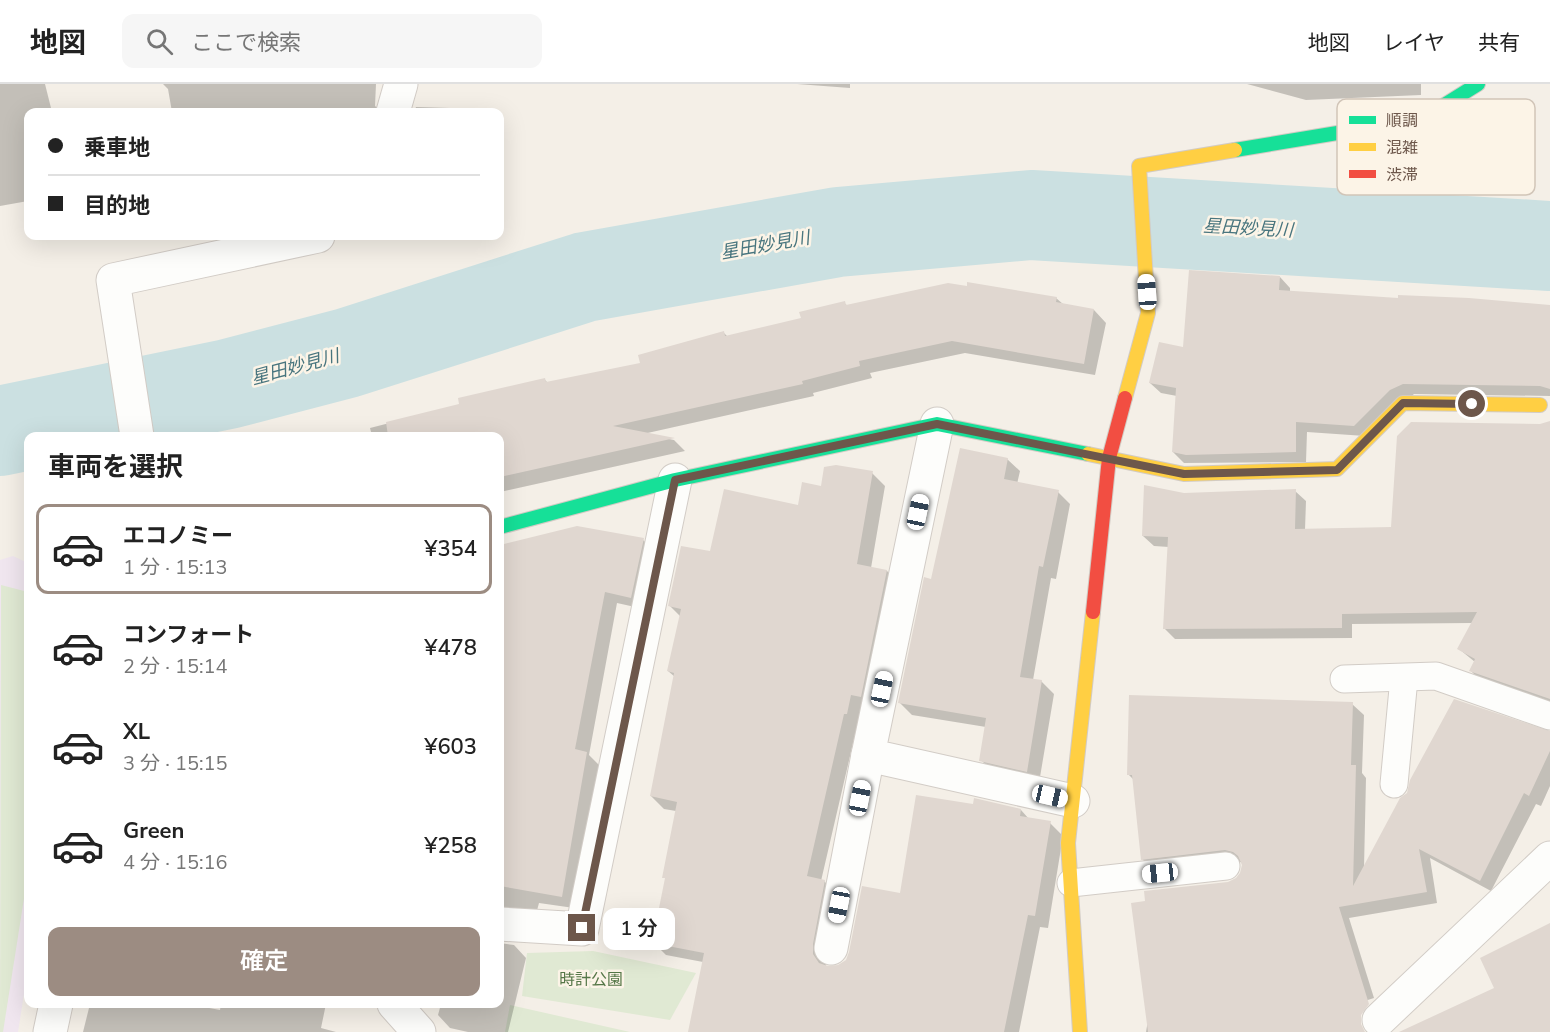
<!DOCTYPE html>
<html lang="ja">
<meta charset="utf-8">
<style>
:root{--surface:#fff;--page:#f6f6f6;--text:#222;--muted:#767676;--line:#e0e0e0;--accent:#9c8c82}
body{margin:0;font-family:"Nunito Sans","Noto Sans JP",sans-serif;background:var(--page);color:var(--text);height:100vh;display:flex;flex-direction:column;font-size:22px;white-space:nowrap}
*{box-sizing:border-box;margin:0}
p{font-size:20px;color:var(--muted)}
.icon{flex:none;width:33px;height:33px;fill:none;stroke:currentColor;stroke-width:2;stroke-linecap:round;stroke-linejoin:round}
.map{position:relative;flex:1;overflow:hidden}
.sheet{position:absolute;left:24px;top:348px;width:480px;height:576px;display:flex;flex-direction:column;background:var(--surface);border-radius:12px;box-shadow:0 6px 24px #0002}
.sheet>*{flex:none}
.banner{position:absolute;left:24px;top:24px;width:480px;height:132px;border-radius:12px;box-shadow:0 6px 24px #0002;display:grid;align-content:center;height:132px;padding:0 24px;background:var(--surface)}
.end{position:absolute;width:27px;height:27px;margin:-14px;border:8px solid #6d574b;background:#fff;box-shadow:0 0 0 3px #fff}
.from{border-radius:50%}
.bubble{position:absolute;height:42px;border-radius:12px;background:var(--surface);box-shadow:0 6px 24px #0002;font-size:20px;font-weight:600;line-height:42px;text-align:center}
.car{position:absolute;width:18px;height:36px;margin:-18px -9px;border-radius:8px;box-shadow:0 0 4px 2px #0007;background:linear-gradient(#fff 24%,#345 0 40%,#fff 0 76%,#345 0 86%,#fff 0)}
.banner b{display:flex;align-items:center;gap:21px;height:57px;font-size:22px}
.banner b+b{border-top:2px solid var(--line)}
.banner i{width:15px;height:15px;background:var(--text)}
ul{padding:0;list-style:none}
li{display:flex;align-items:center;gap:18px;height:90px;margin:0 12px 9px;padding:0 12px;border:3px solid transparent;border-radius:12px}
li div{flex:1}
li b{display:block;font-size:22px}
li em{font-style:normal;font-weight:600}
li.current{border-color:var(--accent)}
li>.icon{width:54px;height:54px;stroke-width:1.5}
h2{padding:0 24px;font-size:27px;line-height:72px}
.cta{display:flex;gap:12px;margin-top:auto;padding:12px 24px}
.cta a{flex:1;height:69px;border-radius:12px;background:var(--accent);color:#fff;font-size:24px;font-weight:600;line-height:69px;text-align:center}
header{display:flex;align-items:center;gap:36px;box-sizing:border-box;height:84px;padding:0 30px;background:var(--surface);border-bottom:2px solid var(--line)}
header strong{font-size:28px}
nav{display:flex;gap:33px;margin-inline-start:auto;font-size:21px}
.search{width:420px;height:54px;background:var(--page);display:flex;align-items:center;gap:15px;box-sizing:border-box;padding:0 21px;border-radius:12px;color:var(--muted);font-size:22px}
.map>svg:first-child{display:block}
.education{fill:#f0e6ef}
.green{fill:#e0e9d3}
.shadow{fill:#0003}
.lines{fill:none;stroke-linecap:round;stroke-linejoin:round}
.river{stroke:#cbe0e1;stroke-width:90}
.building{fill:#e0d7d0}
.lane-casing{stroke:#d2ccc6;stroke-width:29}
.street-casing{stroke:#d2ccc6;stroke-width:35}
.fast-casing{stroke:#d2cbc4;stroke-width:16}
.slow-casing{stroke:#d2cbc4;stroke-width:16}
.jam-casing{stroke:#d2cbc4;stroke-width:16}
.lane{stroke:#fdfdfb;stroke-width:27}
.street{stroke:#fdfdfb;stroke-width:33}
.fast{stroke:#16e098;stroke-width:14}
.slow{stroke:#ffcf43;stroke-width:14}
.jam{stroke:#f24e42;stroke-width:14}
.route{stroke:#6d574b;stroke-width:8}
.labels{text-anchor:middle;stroke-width:5;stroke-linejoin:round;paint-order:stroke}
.park-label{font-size:16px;fill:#567748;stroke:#fcf4e7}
.water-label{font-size:18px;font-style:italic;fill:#48757e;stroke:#fcf4e7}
.key{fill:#fcf4e7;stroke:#d1c5b8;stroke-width:1.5}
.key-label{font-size:16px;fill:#6d574b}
</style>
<header>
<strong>地図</strong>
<div class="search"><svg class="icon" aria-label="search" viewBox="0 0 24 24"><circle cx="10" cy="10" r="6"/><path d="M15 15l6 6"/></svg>ここで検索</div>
<nav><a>地図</a><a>レイヤ</a><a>共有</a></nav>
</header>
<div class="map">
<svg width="1550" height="948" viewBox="0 0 1550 948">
<rect width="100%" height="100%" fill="#f4efe7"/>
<!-- education -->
<path class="education" d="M13,472L28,479V884L18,948H0V476Z"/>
<!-- green -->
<g class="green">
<path d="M1,501L28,508V789L3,948H0Z"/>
<path d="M593,867L696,889L670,936L522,912L527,869Z"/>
<path d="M510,921L630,948H505Z"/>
</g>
<!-- shadow -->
<g class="shadow">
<path d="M0,0H45L52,28H28V117L0,122Z"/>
<path d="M163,0H376L375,22L382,28H172L168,5Z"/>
<path d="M797,0H850V4Z"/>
<path d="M1247,0H1421V11L1306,16Z"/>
<path d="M416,23L485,25L489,28H414Z"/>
<path d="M1280,193L1290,204V209L1550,223V312L1414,310L1365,352L1307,348L1306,378L1184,379L1173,368L1177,312L1161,309L1150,299L1185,264Z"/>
<path d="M1056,214L1063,220L1094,226L1106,239L1095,291L965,269L870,289L872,294L813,309L814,312L643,350L674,356L685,367L500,408V352H372L370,344L460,321L545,296L548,299L642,280L723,248L728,253L802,235L844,219L848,222Z"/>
<path d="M1550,338V621L1481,597L1471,587L1475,578L1459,565L1473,539L1352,540V554L1175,555L1164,544L1169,463L1154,462L1143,452L1184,410L1295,407L1306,417L1305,446L1392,445L1540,341Z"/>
<path d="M1007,375L1020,387L1017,400L1058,408L1070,420L1056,495L1051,494L1033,596L1041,597L1054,610L1039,699L994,689L981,676L986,643L912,631L900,619L932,496Z"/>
<path d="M872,389L885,402L871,484L887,487L900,500L860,642H857L821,797H824L837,810L825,874L826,883H837L847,877L974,722L1021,726L1029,735L1050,739L1063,752L1048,844L1040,843L1019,948H690L703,878L666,871L653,858L666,795L664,793L676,727L664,725L651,712L675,593L668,587L681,533L670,522L711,469L799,422L822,404Z"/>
<path d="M643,456L656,468L644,525L617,519L589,671L599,681L574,824L539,819L535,834L500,840V463Z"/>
<path d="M1352,620L1364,631L1362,689L1366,694L1364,784L1550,649V702L1541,722L1536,720L1491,807L1430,774L1437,819L1349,834L1374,914L1324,930L1327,948H1146L1148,936L1229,799L1237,796L1242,789V778L1154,786L1142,775L1134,696L1128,690Z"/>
<path d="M500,859L514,861L526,874L508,948H468L450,944L438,931L441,920H500Z"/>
<path d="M90,920H188L220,926L221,920H326L321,944L336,948H83Z"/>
</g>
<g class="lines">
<!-- river -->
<path class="river" d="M0,347L228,300L347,269L585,193L838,148L1031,131L1550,162"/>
</g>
<!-- building -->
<g class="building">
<path d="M1189,186L1280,192L1279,206L1398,214V211L1469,214L1550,221V305L1540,302L1403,300L1390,306L1354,342L1296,338V368L1186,371L1172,368L1176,304L1149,299L1159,258L1183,263Z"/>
<path d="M967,198L1057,213L1056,218L1094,225L1084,280L952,257L859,277L860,282L802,297L803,300L613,342L675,354L500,393V352H388L386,338L459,320L458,314L545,294L546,298L640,279L638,271L724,247L725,252L801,234L799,228L845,217L846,221L948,199L967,202Z"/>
<path d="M1550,337V615L1469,587L1475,575L1457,565L1477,528L1342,530V544L1163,545L1168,453L1142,452L1144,401L1184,409L1296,405L1295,445L1391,443L1397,352L1411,338L1540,340Z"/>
<path d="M960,364L1008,374L1004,395L1059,406L1043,483L1039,482L1020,593L1042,596L1027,688L979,677L986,634L898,619L924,493L931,495Z"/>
<path d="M836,381L873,387L857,480L887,486L861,613L851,611L847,630H844L807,792L825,796L813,860V870L819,879L828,882L838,881L846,876L849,868L862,802L900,809L916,711L973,720L974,714L1021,725L1020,732L1051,737L1035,832L1028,831L1004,948H688L704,869L652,859L665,794H662L677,718L650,712L674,589L667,587L681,525L668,522L681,462L710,467L724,405L798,421L802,398L821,402L824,383Z"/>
<path d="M577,442L644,454L631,514L605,508L575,665L587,668L562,813L500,802V461Z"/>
<path d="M1129,611L1353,618L1351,681H1356L1353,802L1400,714L1407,709L1410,696L1454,615L1550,647V667L1529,712L1524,709L1480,797L1419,765L1427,808L1339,823L1369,920L1361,931V940L1365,948H1148L1131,819L1145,817L1144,807L1228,798L1236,794L1240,789L1242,781L1238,772L1233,768L1225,766L1141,776L1132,691H1127Z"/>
<path d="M1550,839V948H1399L1494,904L1480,874Z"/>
</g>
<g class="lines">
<!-- lane casing -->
<g class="lane-casing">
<g id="lane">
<path d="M1344,595L1436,592L1550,632"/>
<path d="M1394,700L1404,594"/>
<path d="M1071,799L1226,782"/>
</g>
</g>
<!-- street casing -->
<g class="street-casing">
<g id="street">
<path d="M393,28L401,0"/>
<path d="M937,340L868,671L1073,717"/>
<path d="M137,352L113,196L318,152"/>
<path d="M500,840L582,845L675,396"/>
<path d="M831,864L868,671"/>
<path d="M394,920L419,948"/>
<path d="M1379,936L1550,774"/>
<path d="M50,948L56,920"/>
</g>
</g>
<!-- fast casing -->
<g class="fast-casing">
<g id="fast">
<path d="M1235,66L1422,35L1478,0"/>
<path d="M500,443L675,396L937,340L1088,370"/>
</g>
</g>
<!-- slow casing -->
<g class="slow-casing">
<g id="slow">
<path d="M1125,314L1148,229L1139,82L1235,66"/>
<path d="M1088,370L1184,390L1337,385L1403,319L1540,321"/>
<path d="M1080,948L1068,759L1093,528"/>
</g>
</g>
<!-- jam casing -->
<g class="jam-casing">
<path id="jam" d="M1093,528L1109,374L1125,314"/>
</g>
<!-- lane -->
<use href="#lane" class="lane"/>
<!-- street -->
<use href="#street" class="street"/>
<!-- fast -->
<use href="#fast" class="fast"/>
<!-- slow -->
<use href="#slow" class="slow"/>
<!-- jam -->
<use href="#jam" class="jam"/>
</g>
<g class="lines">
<!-- route -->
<path class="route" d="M582,844L675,396L937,340L1184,390L1337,386L1403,319L1472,320"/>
</g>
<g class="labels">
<!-- park labels -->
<g class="park-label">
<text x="591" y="901">時計公園</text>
</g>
<!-- water labels -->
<g class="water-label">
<text transform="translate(1248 144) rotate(3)" y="6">星田妙見川</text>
<text transform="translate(765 161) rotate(-10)" y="6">星田妙見川</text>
<text transform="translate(295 283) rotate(-15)" y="6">星田妙見川</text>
</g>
</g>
<!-- legend -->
<rect x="1337" y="15" width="198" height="96" rx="9" class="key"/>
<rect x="1349" y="32" width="27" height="8" fill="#16e098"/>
<rect x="1349" y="59" width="27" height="8" fill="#ffcf43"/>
<rect x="1349" y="86" width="27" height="8" fill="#f24e42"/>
<g class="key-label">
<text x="1386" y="42">順調</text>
<text x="1386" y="69">混雑</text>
<text x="1386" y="96">渋滞</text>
</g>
</svg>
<i class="end from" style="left:1472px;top:320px"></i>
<i class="end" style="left:582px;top:844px"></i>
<div class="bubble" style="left:603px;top:824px;width:72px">1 分</div>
<i class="car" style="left:1147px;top:208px;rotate:356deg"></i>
<i class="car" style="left:918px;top:428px;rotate:12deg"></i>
<i class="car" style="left:882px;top:605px;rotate:12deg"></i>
<i class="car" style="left:1050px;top:712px;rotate:103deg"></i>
<i class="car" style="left:860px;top:714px;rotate:11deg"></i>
<i class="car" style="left:1160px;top:789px;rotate:264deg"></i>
<i class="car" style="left:839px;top:821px;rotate:191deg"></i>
<div class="banner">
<b><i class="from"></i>乗車地</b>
<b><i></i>目的地</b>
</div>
<section class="sheet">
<h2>車両を選択</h2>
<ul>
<li class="current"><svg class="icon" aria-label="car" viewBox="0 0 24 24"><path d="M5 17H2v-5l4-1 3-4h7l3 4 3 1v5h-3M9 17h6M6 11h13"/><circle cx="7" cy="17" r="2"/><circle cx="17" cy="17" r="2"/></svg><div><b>エコノミー</b><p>1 分 · 15:13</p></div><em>¥354</em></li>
<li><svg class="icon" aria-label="car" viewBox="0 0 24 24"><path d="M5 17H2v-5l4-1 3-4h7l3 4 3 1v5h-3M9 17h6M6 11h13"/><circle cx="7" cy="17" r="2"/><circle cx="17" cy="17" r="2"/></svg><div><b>コンフォート</b><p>2 分 · 15:14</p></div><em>¥478</em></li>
<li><svg class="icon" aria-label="car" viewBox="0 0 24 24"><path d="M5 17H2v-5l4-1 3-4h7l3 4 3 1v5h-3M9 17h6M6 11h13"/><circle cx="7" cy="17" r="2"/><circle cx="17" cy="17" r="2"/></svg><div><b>XL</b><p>3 分 · 15:15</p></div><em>¥603</em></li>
<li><svg class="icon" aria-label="car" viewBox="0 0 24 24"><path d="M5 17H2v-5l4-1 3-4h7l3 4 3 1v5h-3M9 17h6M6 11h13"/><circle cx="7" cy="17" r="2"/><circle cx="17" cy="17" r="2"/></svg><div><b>Green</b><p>4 分 · 15:16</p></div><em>¥258</em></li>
</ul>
<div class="cta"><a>確定</a></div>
</section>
</div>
